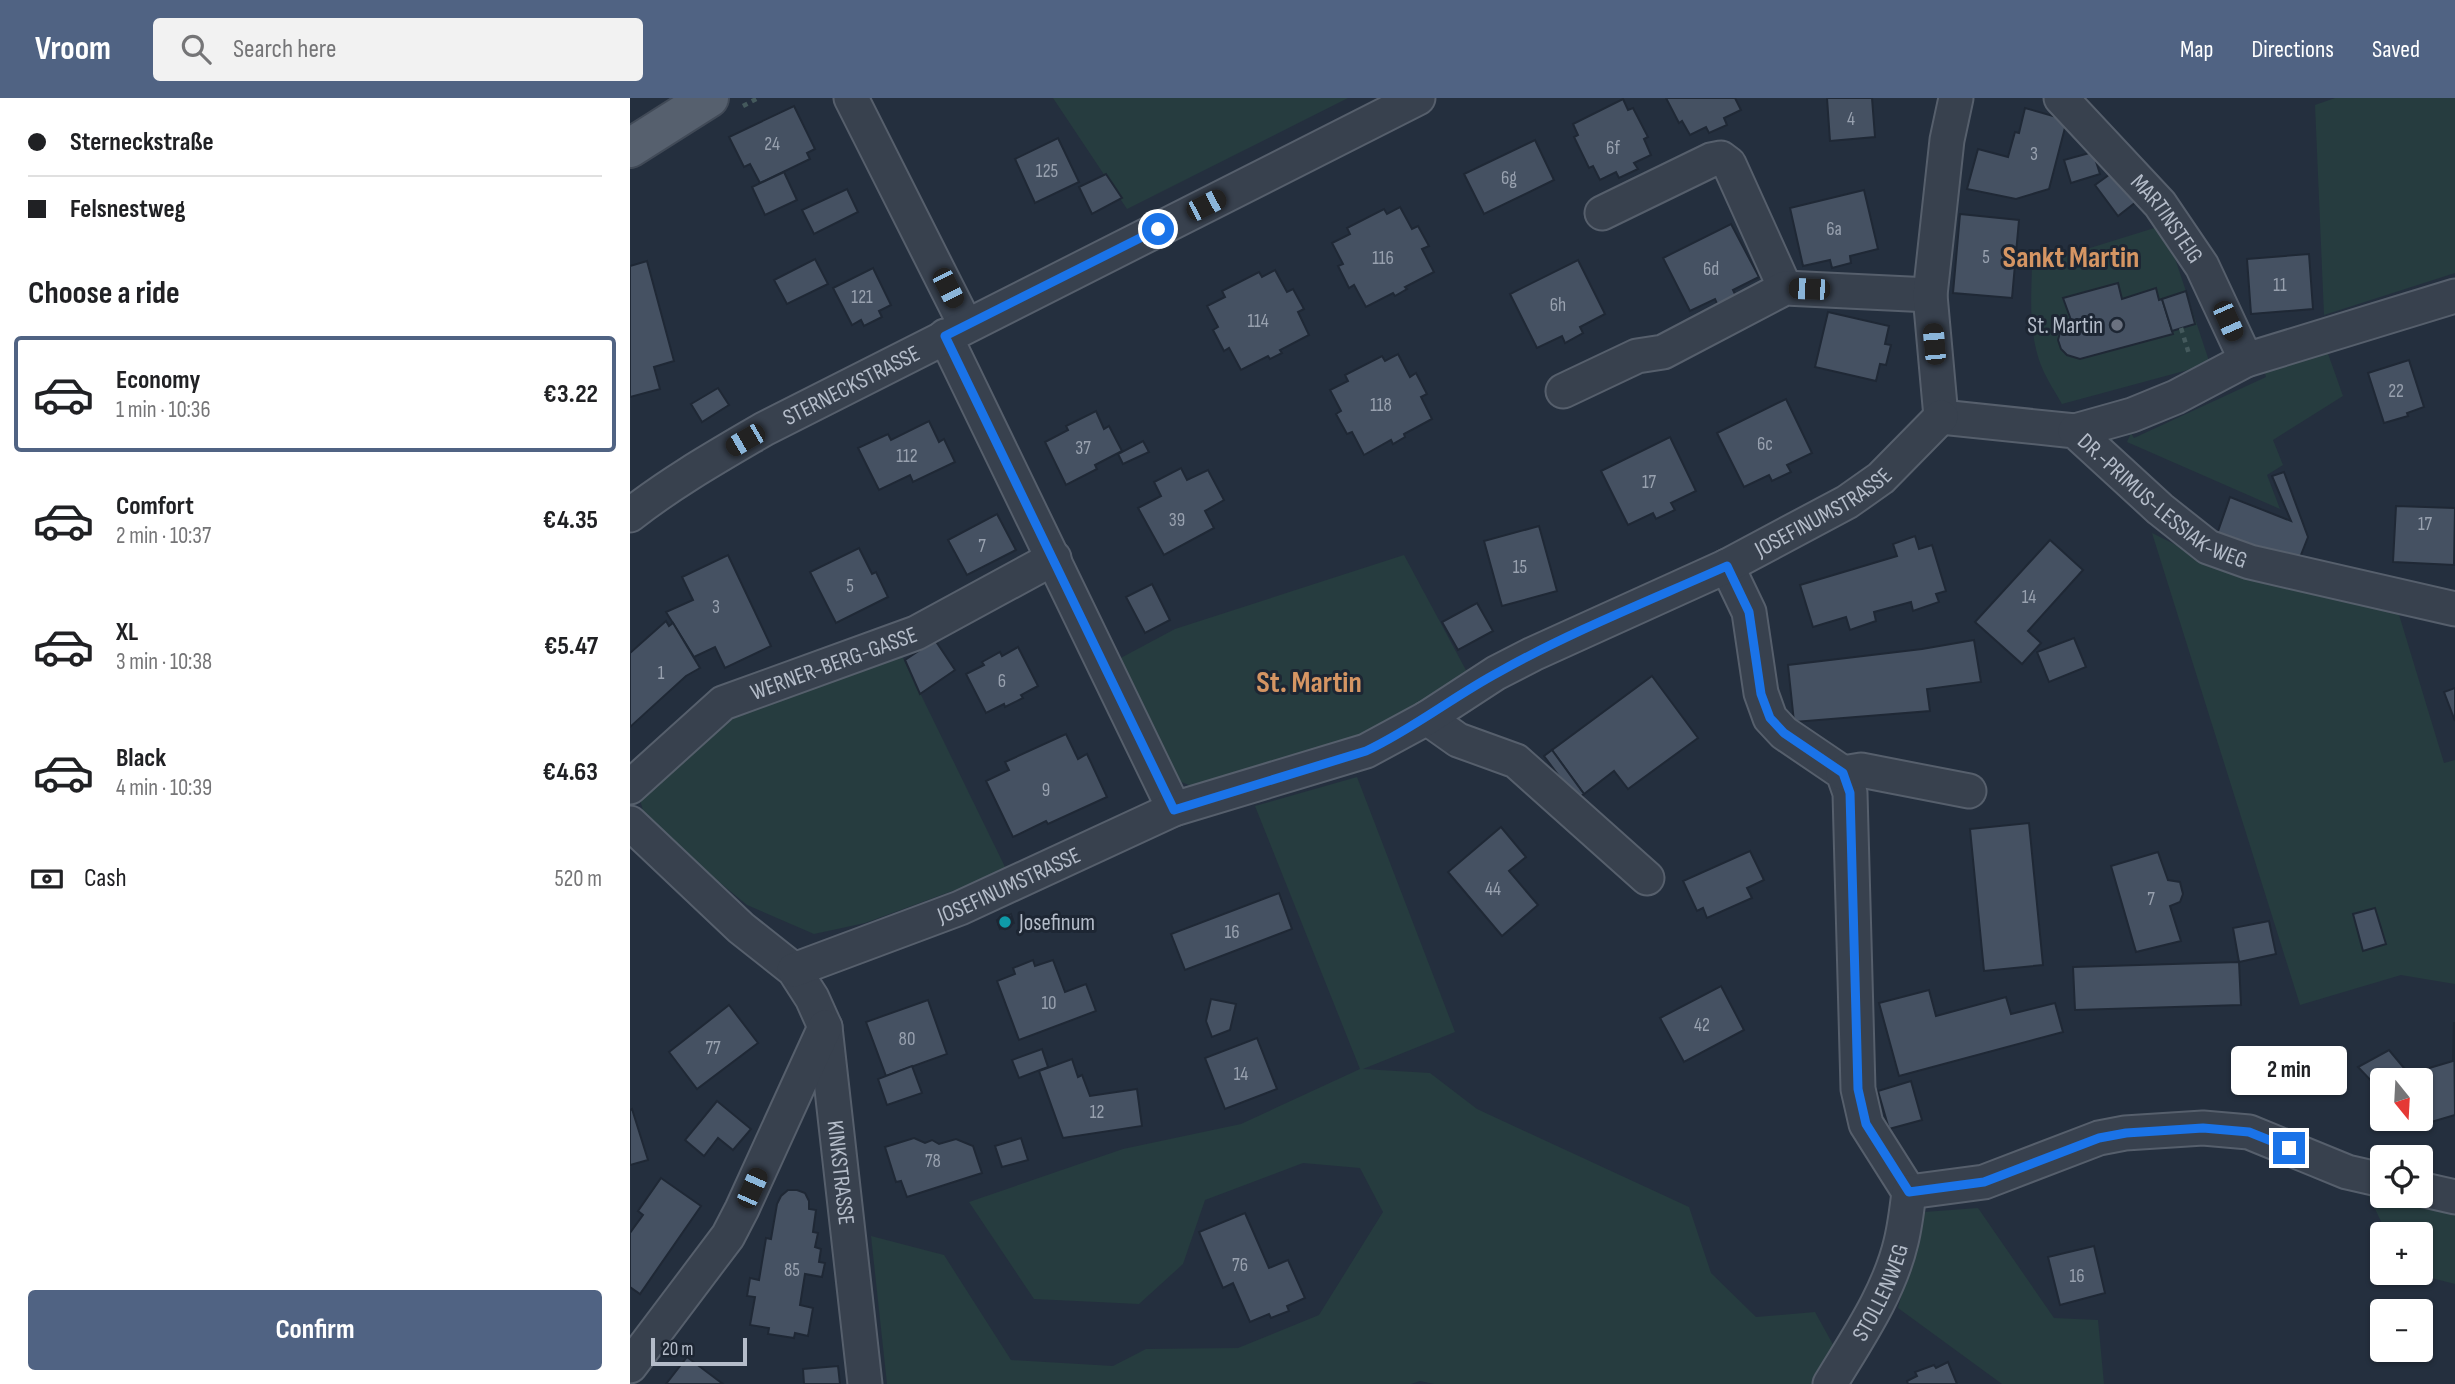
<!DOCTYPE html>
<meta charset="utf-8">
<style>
:root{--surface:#fff;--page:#f2f2f2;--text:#202124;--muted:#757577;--line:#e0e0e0;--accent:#506383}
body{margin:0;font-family:"Sofia Sans Condensed",sans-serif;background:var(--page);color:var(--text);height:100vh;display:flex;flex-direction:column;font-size:26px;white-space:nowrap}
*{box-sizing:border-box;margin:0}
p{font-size:23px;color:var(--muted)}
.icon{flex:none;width:38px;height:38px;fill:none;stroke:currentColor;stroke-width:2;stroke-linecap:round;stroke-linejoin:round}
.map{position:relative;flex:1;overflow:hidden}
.panel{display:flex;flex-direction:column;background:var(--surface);width:630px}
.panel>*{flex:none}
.hud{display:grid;align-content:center;height:154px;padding:0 28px;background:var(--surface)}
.needle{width:46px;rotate:162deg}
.controls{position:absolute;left:1740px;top:970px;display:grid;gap:14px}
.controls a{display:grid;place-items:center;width:63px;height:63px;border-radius:7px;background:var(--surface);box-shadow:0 2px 5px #0004;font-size:35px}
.scale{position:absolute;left:21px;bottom:18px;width:96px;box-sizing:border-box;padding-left:7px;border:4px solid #b4bcc9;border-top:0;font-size:19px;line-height:24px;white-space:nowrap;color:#b4bcc9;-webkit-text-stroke:5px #1d2633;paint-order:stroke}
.end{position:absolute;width:32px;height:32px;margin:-16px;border:9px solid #1a73e8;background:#fff;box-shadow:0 0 0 4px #fff}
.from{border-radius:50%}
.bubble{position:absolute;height:49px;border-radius:7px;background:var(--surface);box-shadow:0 2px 5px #0004;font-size:23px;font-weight:700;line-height:49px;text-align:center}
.car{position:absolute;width:21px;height:42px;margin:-21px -10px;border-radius:9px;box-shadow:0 0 5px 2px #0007;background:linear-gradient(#222 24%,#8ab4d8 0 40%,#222 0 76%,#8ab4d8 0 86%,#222 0)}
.hud b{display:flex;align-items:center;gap:24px;height:66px;font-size:26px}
.hud b+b{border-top:2px solid var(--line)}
.hud i{width:18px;height:18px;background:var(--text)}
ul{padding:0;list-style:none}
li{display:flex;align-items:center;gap:21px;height:116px;margin:0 14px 10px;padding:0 14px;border:4px solid transparent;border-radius:7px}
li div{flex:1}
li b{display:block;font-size:26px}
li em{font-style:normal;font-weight:700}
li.current{border-color:var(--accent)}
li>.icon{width:63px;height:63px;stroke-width:1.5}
h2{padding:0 28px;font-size:32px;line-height:84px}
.pay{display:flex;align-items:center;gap:18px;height:77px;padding:0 28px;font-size:26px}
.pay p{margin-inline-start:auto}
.primary-button{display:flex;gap:14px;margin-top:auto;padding:14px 28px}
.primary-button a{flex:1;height:80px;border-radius:7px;background:var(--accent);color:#fff;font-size:28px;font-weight:700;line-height:80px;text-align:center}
header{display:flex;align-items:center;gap:42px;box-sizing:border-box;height:98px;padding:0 35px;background:var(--accent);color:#fff}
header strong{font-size:33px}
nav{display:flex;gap:38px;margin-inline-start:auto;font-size:24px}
.search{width:490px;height:63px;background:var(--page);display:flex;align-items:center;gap:18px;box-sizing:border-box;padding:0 24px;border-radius:7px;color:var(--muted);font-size:26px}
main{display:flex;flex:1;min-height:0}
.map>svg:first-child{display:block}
.green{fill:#263c3f}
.building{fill:#455162;stroke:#1f2835;stroke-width:2}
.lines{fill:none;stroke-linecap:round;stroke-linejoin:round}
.minor-casing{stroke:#565f6c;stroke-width:37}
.major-casing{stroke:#414a57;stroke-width:42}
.path{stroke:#44595c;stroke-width:4.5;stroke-dasharray:5 5;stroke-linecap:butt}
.minor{stroke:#38414e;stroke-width:33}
.major{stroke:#56606e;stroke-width:38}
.route{stroke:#1a73e8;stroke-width:9}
.worship-dot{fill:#6b7280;stroke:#1d2633;stroke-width:2.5}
.culture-dot{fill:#0f9aa8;stroke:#1d2633;stroke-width:2.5}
.labels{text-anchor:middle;stroke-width:6;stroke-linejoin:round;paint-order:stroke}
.number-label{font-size:19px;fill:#98a1af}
.street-label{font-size:23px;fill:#b4bcc9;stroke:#1d2633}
.poi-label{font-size:23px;fill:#b4bcc9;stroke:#1d2633;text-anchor:end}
.district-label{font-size:30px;font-weight:bold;fill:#d59563;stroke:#1d2633}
</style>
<header>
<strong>Vroom</strong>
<div class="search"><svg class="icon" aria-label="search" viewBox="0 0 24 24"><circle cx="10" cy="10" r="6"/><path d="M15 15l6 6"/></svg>Search here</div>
<nav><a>Map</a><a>Directions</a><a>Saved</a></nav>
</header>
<main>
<section class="panel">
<div class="hud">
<b><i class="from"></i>Sterneckstraße</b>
<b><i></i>Felsnestweg</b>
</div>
<h2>Choose a ride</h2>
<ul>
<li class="current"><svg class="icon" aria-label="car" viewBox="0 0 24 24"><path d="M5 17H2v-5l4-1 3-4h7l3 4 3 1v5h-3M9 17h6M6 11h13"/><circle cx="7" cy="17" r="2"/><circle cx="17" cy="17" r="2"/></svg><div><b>Economy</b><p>1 min · 10:36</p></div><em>€3.22</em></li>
<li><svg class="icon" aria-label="car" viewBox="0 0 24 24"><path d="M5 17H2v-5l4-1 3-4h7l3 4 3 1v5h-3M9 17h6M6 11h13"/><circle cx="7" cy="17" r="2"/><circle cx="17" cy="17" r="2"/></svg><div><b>Comfort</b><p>2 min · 10:37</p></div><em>€4.35</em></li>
<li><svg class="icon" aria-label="car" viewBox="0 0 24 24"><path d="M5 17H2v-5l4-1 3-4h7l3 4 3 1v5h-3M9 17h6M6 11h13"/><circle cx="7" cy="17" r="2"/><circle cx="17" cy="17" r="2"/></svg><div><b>XL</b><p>3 min · 10:38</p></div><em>€5.47</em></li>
<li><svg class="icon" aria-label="car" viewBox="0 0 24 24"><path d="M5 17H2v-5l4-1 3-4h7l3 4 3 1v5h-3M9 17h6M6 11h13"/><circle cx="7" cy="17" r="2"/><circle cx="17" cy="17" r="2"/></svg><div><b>Black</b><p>4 min · 10:39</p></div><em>€4.63</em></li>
</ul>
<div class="pay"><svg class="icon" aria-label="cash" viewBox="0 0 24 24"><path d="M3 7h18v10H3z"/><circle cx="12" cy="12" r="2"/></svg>Cash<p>520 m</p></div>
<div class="primary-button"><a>Confirm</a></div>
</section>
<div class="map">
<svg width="1825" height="1286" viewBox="0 0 1825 1286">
<rect width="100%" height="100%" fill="#242f3e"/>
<!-- green -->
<g class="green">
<path d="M423,0H718L497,111Z"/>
<path d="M1705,0H1825V175L1694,217L1685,7Z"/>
<path d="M1534,127L1580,266L1432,306C1424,292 1414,277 1409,262C1399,231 1401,200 1402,168Z"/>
<path d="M1696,250L1713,298L1643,342L1653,367L1637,377L1650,411L1497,344L1501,335L1504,340L1636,279L1634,272Z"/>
<path d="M1522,435L1610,479L1767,510L1814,665L1825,662V886L1771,877L1670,907Z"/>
<path d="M774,457L838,576L745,633L564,689L544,681L487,562L545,531Z"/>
<path d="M270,554L377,773L235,825L184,836L117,807L37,741L13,712L10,702L16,692L98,619Z"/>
<path d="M727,679L825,934L733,971L800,975L847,1011L1059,1109L1081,1175L1126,1219L1185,1214L1206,1252L1184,1286H804L790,1283L781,1286H257L241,1138L314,1157L381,1262L483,1268L516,1251L608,1250L689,1217L753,1114L730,1070L673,1065L575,1102L553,1166L509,1206L404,1201L339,1104L493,1051L611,1026L730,971L625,708Z"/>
<path d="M1736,1092L1825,1111V1186L1778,1174H1790V1136H1757Z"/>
<path d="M1348,1110L1424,1220L1468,1222L1474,1286H1372L1268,1210L1294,1114Z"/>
</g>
<!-- building -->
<g class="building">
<path d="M1036,0H1105L1111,12L1094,20L1097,27L1079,35L1076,29L1060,37L1052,23L1049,25Z"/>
<path d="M1197,0H1242L1245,39L1200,43Z"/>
<path d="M993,1L998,12L1003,10L1018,39L1014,41L1021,57L1004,65L1008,71L989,80L986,74L970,82L963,68L959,70L944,39L948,37L943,26Z"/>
<path d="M164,8L185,51L177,55L180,61L130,85L120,66L114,69L99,39Z"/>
<path d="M1395,10L1437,22L1419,91L1386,101L1337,91L1348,51L1378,59L1385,34L1389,35Z"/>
<path d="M428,40L449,84L405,105L385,61Z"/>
<path d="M905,42L924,82L854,116L834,76Z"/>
<path d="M1463,54L1470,76L1441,85L1434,62Z"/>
<path d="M154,74L167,102L135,117L122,89Z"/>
<path d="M1483,74L1506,104L1488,118L1465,87Z"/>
<path d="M476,76L492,100L462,116L449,89Z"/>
<path d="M217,91L228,114L184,136L172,112Z"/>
<path d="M1234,92L1248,151L1220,158L1221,165L1202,170L1200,162L1173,168L1160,110Z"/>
<path d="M770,109L782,131L788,128L799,148L792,151L804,174L775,189L777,191L765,198L763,195L736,209L724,187L719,190L708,168L713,166L702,145L720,136L717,130L754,111L757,116Z"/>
<path d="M1330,116L1389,122L1382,200L1323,195Z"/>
<path d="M1101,126L1129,179L1103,192L1106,198L1088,208L1085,201L1060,213L1033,160Z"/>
<path d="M1679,156L1683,211L1621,216L1617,161Z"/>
<path d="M185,161L198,186L157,206L144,182Z"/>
<path d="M948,162L975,216L950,229L953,235L935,245L932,238L907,250L880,196Z"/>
<path d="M17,163L44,263L24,269L30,291L0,299V168Z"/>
<path d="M243,170L261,207L249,213L252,219L234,228L231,222L222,227L203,190Z"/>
<path d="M645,172L657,194L663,191L674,211L668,214L679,237L650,252L652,255L640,261L638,258L611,272L599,250L594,253L583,232L588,229L577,208L595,199L592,193L629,174L632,179Z"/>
<path d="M1488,185L1492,201L1526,190L1529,202L1532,201L1543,236L1450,261L1437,257L1431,251L1428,242L1431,231L1441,222L1433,200Z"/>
<path d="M1556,193L1565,226L1542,233L1532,201Z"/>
<path d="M1198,214L1259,228L1255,246L1261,247L1256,267L1250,266L1246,283L1185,269Z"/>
<path d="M768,256L780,279L786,275L797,296L791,299L802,321L774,336L775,339L763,346L761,342L734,357L722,334L717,336L706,316L711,313L700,292L718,283L715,277L752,258L755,263Z"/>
<path d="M1779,262L1794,309L1777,315L1778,318L1754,325L1738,275Z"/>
<path d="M88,290L99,307L72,324L61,306Z"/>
<path d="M1156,301L1182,355L1157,367L1161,374L1142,383L1139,377L1114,389L1087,335Z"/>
<path d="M466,313L474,331L479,328L492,353L465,367L467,371L436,387L415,344L438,332L436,328Z"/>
<path d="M299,323L309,344L314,341L325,364L283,384L280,377L249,392L228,350L258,336L261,342Z"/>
<path d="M1040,339L1066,393L1041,405L1045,412L1026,421L1023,415L998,427L971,373Z"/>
<path d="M513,343L519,354L493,366L488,356Z"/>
<path d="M551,370L557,382L578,372L594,402L575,413L584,430L534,457L508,410L531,398L524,384Z"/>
<path d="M1654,374L1678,439L1667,467L1586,439L1600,399L1661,423L1642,378Z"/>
<path d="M1766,408L1825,410L1824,467L1763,464Z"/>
<path d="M367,416L386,452L337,477L318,442Z"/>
<path d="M909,428L927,493L872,508L854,443Z"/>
<path d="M1285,438L1289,451L1302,447L1316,493L1306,496L1309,504L1283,513L1281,504L1244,514L1246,523L1220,532L1216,519L1183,529L1170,487L1267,458L1263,446Z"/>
<path d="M1420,442L1453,472L1398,533L1411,545L1392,566L1345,524Z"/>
<path d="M229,450L242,476L246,474L258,499L206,525L180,474Z"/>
<path d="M98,457L141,548L95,570L85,549L64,559L36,514L63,502L52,479Z"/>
<path d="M522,486L540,522L515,535L496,499Z"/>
<path d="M847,505L863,533L828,552L812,524Z"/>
<path d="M36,523L39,528L43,525L70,570L56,578L0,629V555Z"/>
<path d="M1444,540L1456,569L1419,584L1407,554Z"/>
<path d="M305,542L325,572L290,596L275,562Z"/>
<path d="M1344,542L1351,584L1297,591L1300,613L1164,624L1158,567L1292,551Z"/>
<path d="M388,549L408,588L391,597L393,600L375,609L374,606L356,615L336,576L354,567L352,564L370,554L372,558Z"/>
<path d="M1022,578L1068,640L998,691L984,673L954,696L922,652Z"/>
<path d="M1825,590V623L1814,594Z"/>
<path d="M436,636L448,661L457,656L477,699L418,726L416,723L383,739L356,683L379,672L375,664Z"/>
<path d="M922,652L954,696L946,701L914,658Z"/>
<path d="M1399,725L1413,867L1354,873L1340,731Z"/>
<path d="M871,729L896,759L879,773L908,807L872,838L818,774Z"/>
<path d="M1120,753L1134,782L1117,790L1122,800L1077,820L1073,810L1067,813L1053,783Z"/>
<path d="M1528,754L1538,782L1550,784L1553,796L1550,804L1540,808L1551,843L1506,854L1481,768Z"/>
<path d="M649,795L662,831L555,872L541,836Z"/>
<path d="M1745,810L1756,846L1733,853L1723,816Z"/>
<path d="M381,816L384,825L370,831L367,822Z"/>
<path d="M1639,823L1646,856L1609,864L1603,830Z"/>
<path d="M403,862L405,868L423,862L435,894L456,886L466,913L389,942L367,883L385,876L383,870Z"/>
<path d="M1609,864L1611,907L1445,912L1443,869Z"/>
<path d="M1091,888L1114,932L1054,964L1030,920Z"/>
<path d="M1299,892L1306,918L1376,899L1381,916L1425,905L1433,934L1269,978L1249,905Z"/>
<path d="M581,901L606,906L600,932L582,939L576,923Z"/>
<path d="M298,902L317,956L256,978L236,924Z"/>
<path d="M99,907L128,945L67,991L39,954Z"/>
<path d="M1824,924L1825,1017L1781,1030L1778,1020H1790V982H1752V999L1749,991L1728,969L1759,952L1779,976L1823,963Z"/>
<path d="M627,940L647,991L595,1011L575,960Z"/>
<path d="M412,951L418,969L389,980L382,962Z"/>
<path d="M442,961L448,979L452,977L460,998L507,991L512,1028L433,1040L409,973Z"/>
<path d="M282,968L292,995L257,1007L248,981Z"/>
<path d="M1281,983L1292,1022L1259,1031L1248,993Z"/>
<path d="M87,1003L121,1031L103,1052L88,1040L74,1058L55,1042Z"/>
<path d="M2,1011L18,1062L0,1067V1012Z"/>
<path d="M284,1040L295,1045L302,1042L309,1046L326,1041L343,1048L352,1075L277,1099L271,1083L266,1084L255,1049Z"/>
<path d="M391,1040L398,1062L372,1069L365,1048Z"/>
<path d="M31,1080L71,1108L10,1196L0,1189V1135L13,1117L8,1113Z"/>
<path d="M158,1092H167L175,1095L179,1103V1111L186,1112L183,1134L188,1135L185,1149L191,1151L189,1164L195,1165L192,1179L175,1176L170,1207L183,1210L178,1238L165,1235L164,1240L138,1236L139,1230L120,1227L125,1199L117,1198L120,1180L129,1182L136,1140L141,1141L147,1106L151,1098Z"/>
<path d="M615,1115L639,1170L658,1162L675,1200L657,1208L659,1213L641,1220L639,1216L620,1224L603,1185L593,1190L569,1134Z"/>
<path d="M1464,1148L1475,1195L1430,1207L1418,1159Z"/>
<path d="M57,1259L93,1286H36Z"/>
<path d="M1318,1264L1327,1286H1278L1277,1283L1287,1278L1285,1274L1304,1267L1306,1270Z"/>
<path d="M208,1268L210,1286H174L173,1271Z"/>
</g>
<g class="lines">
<!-- minor casing -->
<g class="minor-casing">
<g id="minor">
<path d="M221,0L336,228"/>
<path id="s1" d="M1431,0L1530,106L1572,168L1616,262"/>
<path d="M972,115L1081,62L1091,60L1099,66L1155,190"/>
<path d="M315,238L544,711"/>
<path d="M933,293L1007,258L1033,254L1155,190L1300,197"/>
<path id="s2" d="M1311,319L1445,333L1530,411L1578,449L1620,464L1825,511"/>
<path d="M1311,319L1300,197L1317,42L1326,0"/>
<path d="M1445,333L1502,317L1546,299L1616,262L1825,198"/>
<path id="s3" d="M0,417C42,384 88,358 134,331L788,0"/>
<path d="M1097,468L1119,514L1131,595L1140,620L1154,635L1213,675L1220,695L1228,991L1236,1026L1279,1094"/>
<path d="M797,620L828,642L886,663L1017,780"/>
<path d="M1213,675L1231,672L1339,693"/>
<path id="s4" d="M0,689L93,605L286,535L424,460"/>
<path id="s5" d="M0,725L111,830L164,872L182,900L195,929L235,1286"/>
<path id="s6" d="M164,872L330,810L544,711L736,653L797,620L866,575L903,556L1097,468L1217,404L1251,380L1311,319"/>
<path d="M1790,1091L1825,1099"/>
<path d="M1279,1094L1354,1084L1469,1040L1495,1035L1573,1030L1619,1034L1717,1074L1752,1082"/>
<path d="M0,1268L98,1138L112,1111L195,929"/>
<path id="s7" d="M1200,1286C1227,1241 1259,1195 1271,1144C1275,1128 1277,1111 1279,1094"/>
</g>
</g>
<!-- major casing -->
<g class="major-casing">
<path id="major" d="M0,50L79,0"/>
</g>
<!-- path -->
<g class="path">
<path d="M113,8L128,0"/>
<path d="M1551,230L1559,256"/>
</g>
<!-- minor -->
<use href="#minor" class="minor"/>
<!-- major -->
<use href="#major" class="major"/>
</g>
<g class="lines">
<!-- route -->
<path class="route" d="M528,131L315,238L544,712L736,653C783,631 824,598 869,574C942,533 1021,502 1097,468L1119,514L1131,596L1140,620L1154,635L1213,675L1220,695L1228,991L1236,1026L1279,1094L1354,1084L1469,1040L1496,1035L1573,1030L1619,1034L1659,1050"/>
</g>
<!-- markers -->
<circle class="worship-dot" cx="1487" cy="227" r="7"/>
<circle class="culture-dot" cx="375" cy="824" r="7"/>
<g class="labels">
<!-- number labels -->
<g class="number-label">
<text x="1221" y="27">4</text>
<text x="142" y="52">24</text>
<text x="983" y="56">6f</text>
<text x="1404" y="62">3</text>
<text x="417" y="79">125</text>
<text x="879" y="86">6g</text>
<text x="1204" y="137">6a</text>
<text x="1356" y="165">5</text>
<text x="753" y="166">116</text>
<text x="1081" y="177">6d</text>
<text x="1650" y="193">11</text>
<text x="232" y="205">121</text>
<text x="928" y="213">6h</text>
<text x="628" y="229">114</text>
<text x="1766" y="299">22</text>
<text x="751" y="313">118</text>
<text x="1135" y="352">6c</text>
<text x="453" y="356">37</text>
<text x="277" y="364">112</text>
<text x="1019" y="390">17</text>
<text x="547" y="428">39</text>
<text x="1795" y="432">17</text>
<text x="352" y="454">7</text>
<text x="890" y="475">15</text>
<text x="220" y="494">5</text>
<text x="1399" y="505">14</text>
<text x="86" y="515">3</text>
<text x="31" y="581">1</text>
<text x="372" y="589">6</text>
<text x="416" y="698">9</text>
<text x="863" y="797">44</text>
<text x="1521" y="807">7</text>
<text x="602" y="840">16</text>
<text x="419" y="911">10</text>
<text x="1072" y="933">42</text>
<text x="277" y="947">80</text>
<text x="83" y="956">77</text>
<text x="611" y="982">14</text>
<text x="467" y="1020">12</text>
<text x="303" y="1069">78</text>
<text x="610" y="1173">76</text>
<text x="162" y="1178">85</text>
<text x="1447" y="1184">16</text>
</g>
<!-- street labels -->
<g class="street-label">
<text dy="8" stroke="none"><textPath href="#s1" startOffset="161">MARTINSTEIG</textPath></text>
<text dy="8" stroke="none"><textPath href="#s3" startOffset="257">STERNECKSTRASSE</textPath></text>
<text dy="8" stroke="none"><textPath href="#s2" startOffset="248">DR.-PRIMUS-LESSIAK-WEG</textPath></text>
<text dy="8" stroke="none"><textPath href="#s6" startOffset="1130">JOSEFINUMSTRASSE</textPath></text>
<text dy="8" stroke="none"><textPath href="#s4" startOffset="243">WERNER-BERG-GASSE</textPath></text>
<text dy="8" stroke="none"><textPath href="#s6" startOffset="231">JOSEFINUMSTRASSE</textPath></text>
<text dy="8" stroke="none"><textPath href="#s5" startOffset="432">KINKSTRASSE</textPath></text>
<text dy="8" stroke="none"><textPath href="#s7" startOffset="105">STOLLENWEG</textPath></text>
</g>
<!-- poi labels -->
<g class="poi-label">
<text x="1473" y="235">St. Martin</text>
<text x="389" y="832" text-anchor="start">Josefinum</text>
</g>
<!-- district labels -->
<g class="district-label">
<text x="1441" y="169">Sankt Martin</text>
<text x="679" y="594">St. Martin</text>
</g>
</g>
</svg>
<div class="controls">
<a><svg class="needle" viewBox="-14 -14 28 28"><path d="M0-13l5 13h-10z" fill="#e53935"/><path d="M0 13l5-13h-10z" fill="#757577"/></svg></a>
<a><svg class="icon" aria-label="locate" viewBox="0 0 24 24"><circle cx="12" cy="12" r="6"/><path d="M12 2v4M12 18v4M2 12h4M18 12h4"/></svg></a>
<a>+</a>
<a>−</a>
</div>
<div class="scale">20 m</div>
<i class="end from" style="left:528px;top:131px"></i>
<i class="end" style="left:1659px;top:1050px"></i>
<div class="bubble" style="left:1601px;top:948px;width:116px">2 min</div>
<i class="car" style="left:576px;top:107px;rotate:63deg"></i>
<i class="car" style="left:318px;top:190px;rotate:153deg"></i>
<i class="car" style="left:1179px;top:191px;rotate:272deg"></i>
<i class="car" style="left:1598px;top:223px;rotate:156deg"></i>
<i class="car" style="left:1304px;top:246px;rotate:355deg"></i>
<i class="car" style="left:115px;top:342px;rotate:240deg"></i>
<i class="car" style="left:122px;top:1090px;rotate:24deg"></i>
</div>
</main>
